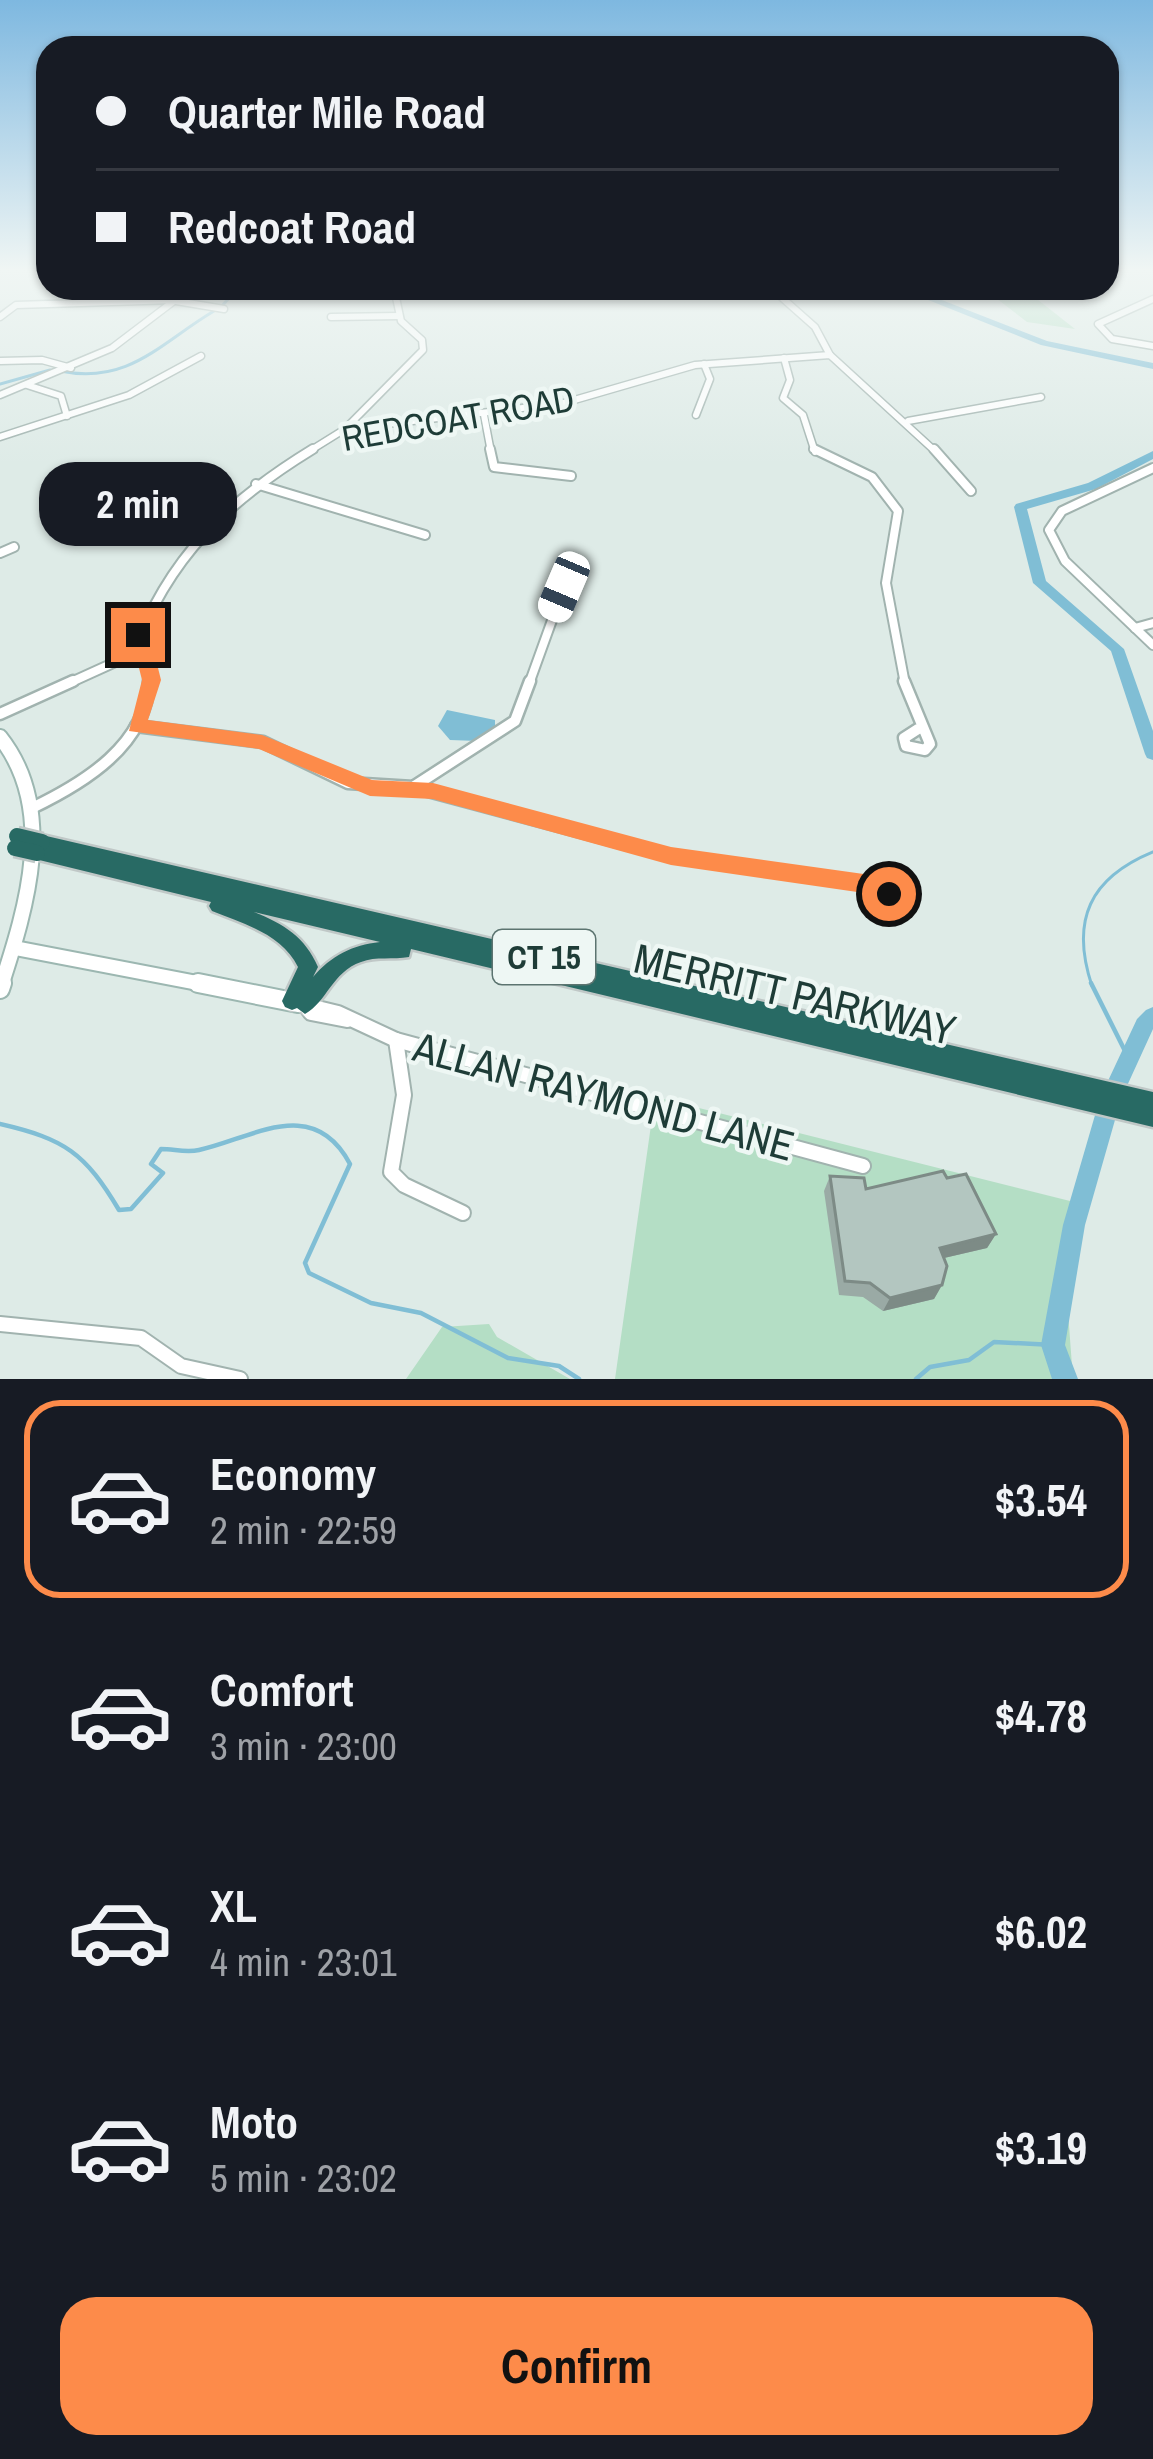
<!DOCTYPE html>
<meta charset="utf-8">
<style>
:root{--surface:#171b24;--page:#20242c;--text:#f1f3f6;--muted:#9ea1a6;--line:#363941;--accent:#fd8b4a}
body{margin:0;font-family:"Archivo Narrow",sans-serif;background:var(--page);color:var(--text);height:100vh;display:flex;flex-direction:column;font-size:45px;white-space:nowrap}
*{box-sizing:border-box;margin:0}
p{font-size:39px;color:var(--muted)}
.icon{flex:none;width:66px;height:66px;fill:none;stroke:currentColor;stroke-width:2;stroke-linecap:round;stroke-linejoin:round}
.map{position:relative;height:1379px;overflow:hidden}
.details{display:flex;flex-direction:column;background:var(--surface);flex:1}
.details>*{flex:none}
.top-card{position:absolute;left:36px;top:36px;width:1083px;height:264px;border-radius:36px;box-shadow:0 3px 9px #0004;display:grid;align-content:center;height:264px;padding:0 60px;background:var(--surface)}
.end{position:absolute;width:54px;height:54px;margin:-27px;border:15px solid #fd8b4a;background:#111;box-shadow:0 0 0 6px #111}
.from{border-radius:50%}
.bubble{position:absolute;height:84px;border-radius:36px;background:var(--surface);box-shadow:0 3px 9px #0004;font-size:39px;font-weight:700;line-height:84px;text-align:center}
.car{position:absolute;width:36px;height:72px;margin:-36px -18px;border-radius:15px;box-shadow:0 0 9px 3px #0007;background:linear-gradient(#fff 24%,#345 0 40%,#fff 0 76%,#345 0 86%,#fff 0)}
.top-card b{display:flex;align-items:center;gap:42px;height:114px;font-size:45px}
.top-card b+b{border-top:3px solid var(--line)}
.top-card i{width:30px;height:30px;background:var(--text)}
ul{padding:21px 0 0;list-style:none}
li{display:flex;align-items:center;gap:36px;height:198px;margin:0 24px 18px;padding:0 36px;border:6px solid transparent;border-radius:36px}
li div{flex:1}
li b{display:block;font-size:45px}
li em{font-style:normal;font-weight:700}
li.active{border-color:var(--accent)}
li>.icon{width:108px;height:108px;stroke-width:1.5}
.cta{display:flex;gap:24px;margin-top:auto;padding:24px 60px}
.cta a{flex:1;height:138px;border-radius:36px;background:var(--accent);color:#111;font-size:48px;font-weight:700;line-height:138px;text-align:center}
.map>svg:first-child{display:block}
.green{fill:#b4dec5}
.water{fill:#80bed5}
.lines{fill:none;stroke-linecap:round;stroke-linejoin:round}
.stream-far1{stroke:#80bed5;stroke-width:3}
.stream{stroke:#80bed5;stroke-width:4.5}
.river{fill:#80bed5;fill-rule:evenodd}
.minor-far3-casing{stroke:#a1b3af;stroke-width:9}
.minor-far2-casing{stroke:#a1b3af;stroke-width:12}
.minor-far1-casing{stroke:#a1b3af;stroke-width:15}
.minor-casing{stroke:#a1b3af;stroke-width:18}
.secondary-far1-casing{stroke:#9cb7b1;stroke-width:18}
.secondary-casing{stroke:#9cb7b1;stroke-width:22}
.motorway-casing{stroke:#c0c8c7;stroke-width:5}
.minor-far3{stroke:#fff;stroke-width:6}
.minor-far2{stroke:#fff;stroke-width:8}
.minor-far1{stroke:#fff;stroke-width:10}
.minor{stroke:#fff;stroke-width:14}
.secondary-far1{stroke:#fff;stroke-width:14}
.secondary{stroke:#fff;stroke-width:18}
.motorway{fill:#286a64;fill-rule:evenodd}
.motorway-bridge-casing{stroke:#c0c8c7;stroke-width:21;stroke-linecap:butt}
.motorway-bridge{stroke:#286a64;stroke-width:16}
.wall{fill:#9aaaa5}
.shaded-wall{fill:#7d8b86}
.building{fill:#b3c6c0;stroke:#7d8b86;stroke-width:3}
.route{fill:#fd8b4a}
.labels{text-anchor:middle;stroke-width:9;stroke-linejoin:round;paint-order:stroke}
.shield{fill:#eef7f4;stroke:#5c7470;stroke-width:3}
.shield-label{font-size:33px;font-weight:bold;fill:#1e3c37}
.street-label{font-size:36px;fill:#1e3c37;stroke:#eef7f4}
.near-street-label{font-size:42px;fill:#1e3c37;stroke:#eef7f4}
</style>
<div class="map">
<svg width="1153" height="1379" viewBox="0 0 1153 1379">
<rect width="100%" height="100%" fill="#deebe7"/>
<!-- green -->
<g class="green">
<path d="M983,288H1023L1075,329L1027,322Z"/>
<path d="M655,1097L1074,1202L1063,1245L1073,1379H615Z"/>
<path d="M489,1324L497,1337L570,1379H406L442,1327Z"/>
</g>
<!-- water -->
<path class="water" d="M447,710L495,720V727L478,741L450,740L438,726Z"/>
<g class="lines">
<!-- stream-far1 -->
<g class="stream-far1">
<path d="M221,307L238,288"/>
<path d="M60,371C129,385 160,343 214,311"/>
<path d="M0,384L50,370"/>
<path d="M1092,986C1070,920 1090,878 1153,852"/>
</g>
<!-- stream -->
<g class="stream">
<path d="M1091,983L1130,1061"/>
<path d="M0,1124C65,1139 85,1153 119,1210L131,1209L163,1173L151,1164L161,1149C174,1149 186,1153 199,1150C251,1139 313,1094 350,1164L305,1263L309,1273L371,1303L421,1313L508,1358L559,1366L579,1379"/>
<path d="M916,1379L930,1367L969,1360L994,1342L1053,1345"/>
</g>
<!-- river -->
<g class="river">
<path d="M898,288H911L1047,341L1153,363V369L1041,345Z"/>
<path d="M1153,451V459L1096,489L1027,509L1046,581L1124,649L1153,731V760L1147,758L1145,754L1111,651L1033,583L1014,507L1016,504L1088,483Z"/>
<path d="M1153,1007V1029L1121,1099L1085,1225L1065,1345L1078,1379H1052L1041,1345L1063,1225L1100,1098L1137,1019L1146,1010Z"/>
</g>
<!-- minor-far3 casing -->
<g class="minor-far3-casing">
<g id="minor-far3">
<path d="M771,288L815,327L830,355"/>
<path d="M76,289L99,288"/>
<path d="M1153,299L1098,324L1112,339L1153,346"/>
<path d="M176,301L224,309"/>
<path d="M0,317L16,305L176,300"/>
<path d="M331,317L399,316"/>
<path d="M784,358L790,380L783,398L803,415L815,452"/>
<path d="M0,361L42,360L71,368"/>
<path d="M27,385L61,396L67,416"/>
<path d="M0,395L112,348L191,288"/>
<path d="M484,415L491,452"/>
<path d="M696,415L710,379L704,364"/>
<path d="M908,421L1041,397"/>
<path d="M345,429L423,350L422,340L401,321L394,288"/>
<path d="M0,437L129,395L201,356"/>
<path d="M308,452L345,429L564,403L695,365L830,355L936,452"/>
</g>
</g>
<!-- minor-far2 casing -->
<g class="minor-far2-casing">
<g id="minor-far2">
<path d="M490,449L494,467L571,476"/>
<path d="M814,449L872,477L898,511L886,583L905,684"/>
<path d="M934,449L971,491"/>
<path d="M1153,468L1062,511L1049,530L1065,561L1153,645"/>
<path d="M109,472L207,526"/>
<path d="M256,484L425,535"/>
<path d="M0,553L14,547"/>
<path d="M1135,628L1153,623"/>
<path d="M133,654C168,557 228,501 313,449"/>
<path d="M133,654L147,660L150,684"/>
<path d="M67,684L133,654"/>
<path d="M529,684L564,587L561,576L569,572"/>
</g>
</g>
<!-- minor-far1 casing -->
<g class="minor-far1-casing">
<g id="minor-far1">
<path d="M904,681L930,744L925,750L906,746L904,738L918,729"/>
<path d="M0,714L73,681"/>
<path d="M136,726L263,742L348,783L413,787L515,721L530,681"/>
<path d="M413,787L671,856L885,887"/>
<path d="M32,808C84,783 147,745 149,681"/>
<circle cx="896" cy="889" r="9"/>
</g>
</g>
<!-- minor casing -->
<g class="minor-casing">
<g id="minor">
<path d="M305,1005L338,1013L396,1040L863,1166"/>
<path d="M305,1005L311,1013L347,1020"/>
<path d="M396,1040L404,1095L391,1172L404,1185L463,1213"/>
<path d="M0,1324L141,1338L181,1366L240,1379"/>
</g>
</g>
<!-- secondary-far1 casing -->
<g class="secondary-far1-casing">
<g id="secondary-far1">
<path d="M0,737C57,809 27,906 1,986"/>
<path d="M15,948L213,986"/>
</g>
</g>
<!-- secondary casing -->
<g class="secondary-casing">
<g id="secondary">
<path d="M198,983L298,1003"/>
<path d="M0,989L2,983"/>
</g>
</g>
<!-- motorway casing -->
<g class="motorway-casing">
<path id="motorway" d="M42,835L1153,1092V1127L411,949L409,957C393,960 376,956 361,962C332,972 327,1002 305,1014L297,1008L292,1010L285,1007L282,1001L298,967C282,934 244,924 212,911L209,906L211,902L31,858L28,853L31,848L36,847L33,842L36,837ZM254,912L380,942C352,945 331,956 313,977L318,967C305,937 284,924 254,912Z"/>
</g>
<!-- minor-far3 -->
<use href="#minor-far3" class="minor-far3"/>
<!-- minor-far2 -->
<use href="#minor-far2" class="minor-far2"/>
<!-- minor-far1 -->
<use href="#minor-far1" class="minor-far1"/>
<!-- minor -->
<use href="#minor" class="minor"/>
<!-- secondary-far1 -->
<use href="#secondary-far1" class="secondary-far1"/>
<!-- secondary -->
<use href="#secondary" class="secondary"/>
<!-- motorway -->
<use href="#motorway" class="motorway"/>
<!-- motorway-bridge casing -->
<g class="motorway-bridge-casing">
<g id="motorway-bridge">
<path d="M17,836L42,842"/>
<path d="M15,848L37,853"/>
</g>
</g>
<!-- motorway-bridge -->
<use href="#motorway-bridge" class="motorway-bridge"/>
</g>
<!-- wall -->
<path class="wall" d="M830,1176L866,1189L947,1178L996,1234L987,1248L944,1258L942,1285L934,1299L883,1311L863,1297L839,1295L824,1191Z"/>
<!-- shaded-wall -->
<g class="shaded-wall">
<path d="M996,1234L987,1248L931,1261L940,1248Z"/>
<path d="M942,1285L934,1299L883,1311L890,1298Z"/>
</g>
<!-- building -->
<path class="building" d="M943,1171L947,1178L966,1174L996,1234L940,1248L947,1266L942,1285L890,1298L870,1283L845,1281L830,1176L864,1178L866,1189Z"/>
<!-- sky -->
<linearGradient id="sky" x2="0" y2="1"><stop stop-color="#7eb8e0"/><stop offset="0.58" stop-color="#f0f6f4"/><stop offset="1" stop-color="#f0f6f4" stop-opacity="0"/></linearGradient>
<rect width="1153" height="465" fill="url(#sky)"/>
<!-- route -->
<path class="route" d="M132,631L148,635L144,651L156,660L161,680L148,720L262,735L372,780L433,783L671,847L885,877L901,894L889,903L878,895L671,865L433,799L370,796L259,749L129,731L142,680L138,664L124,654Z"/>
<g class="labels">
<!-- shield labels -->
<rect class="shield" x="493" y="930" width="102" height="54" rx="9"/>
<g class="shield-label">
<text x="544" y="969">CT 15</text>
</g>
<!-- street labels -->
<g class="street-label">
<text transform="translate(458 418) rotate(-10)" y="13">REDCOAT ROAD</text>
</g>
<!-- near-street labels -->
<g class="near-street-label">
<text transform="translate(795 994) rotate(13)" y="15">MERRITT PARKWAY</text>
<text transform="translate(604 1096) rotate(15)" y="15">ALLAN RAYMOND LANE</text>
</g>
</g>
</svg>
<i class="end from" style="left:889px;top:894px"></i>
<i class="end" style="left:138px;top:635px"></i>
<div class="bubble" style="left:39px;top:462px;width:198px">2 min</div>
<i class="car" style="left:564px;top:587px;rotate:203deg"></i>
<div class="top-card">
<b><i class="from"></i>Quarter Mile Road</b>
<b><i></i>Redcoat Road</b>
</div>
</div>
<section class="details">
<ul>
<li class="active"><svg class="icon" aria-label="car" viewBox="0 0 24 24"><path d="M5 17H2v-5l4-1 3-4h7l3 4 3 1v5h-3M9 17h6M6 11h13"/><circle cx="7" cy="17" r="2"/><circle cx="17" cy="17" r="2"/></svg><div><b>Economy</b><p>2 min · 22:59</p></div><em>$3.54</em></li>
<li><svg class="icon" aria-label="car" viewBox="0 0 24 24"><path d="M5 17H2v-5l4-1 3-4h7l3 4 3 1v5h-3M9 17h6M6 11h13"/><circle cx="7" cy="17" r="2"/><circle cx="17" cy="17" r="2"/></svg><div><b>Comfort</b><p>3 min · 23:00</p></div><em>$4.78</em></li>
<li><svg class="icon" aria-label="car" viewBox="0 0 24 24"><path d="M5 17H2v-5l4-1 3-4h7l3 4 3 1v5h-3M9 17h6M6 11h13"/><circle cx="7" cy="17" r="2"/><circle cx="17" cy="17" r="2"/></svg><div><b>XL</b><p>4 min · 23:01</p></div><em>$6.02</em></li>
<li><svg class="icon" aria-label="car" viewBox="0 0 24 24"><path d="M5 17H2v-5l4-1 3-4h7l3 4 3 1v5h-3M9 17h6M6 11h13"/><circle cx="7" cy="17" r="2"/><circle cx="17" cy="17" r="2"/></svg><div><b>Moto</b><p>5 min · 23:02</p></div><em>$3.19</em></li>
</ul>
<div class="cta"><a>Confirm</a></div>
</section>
